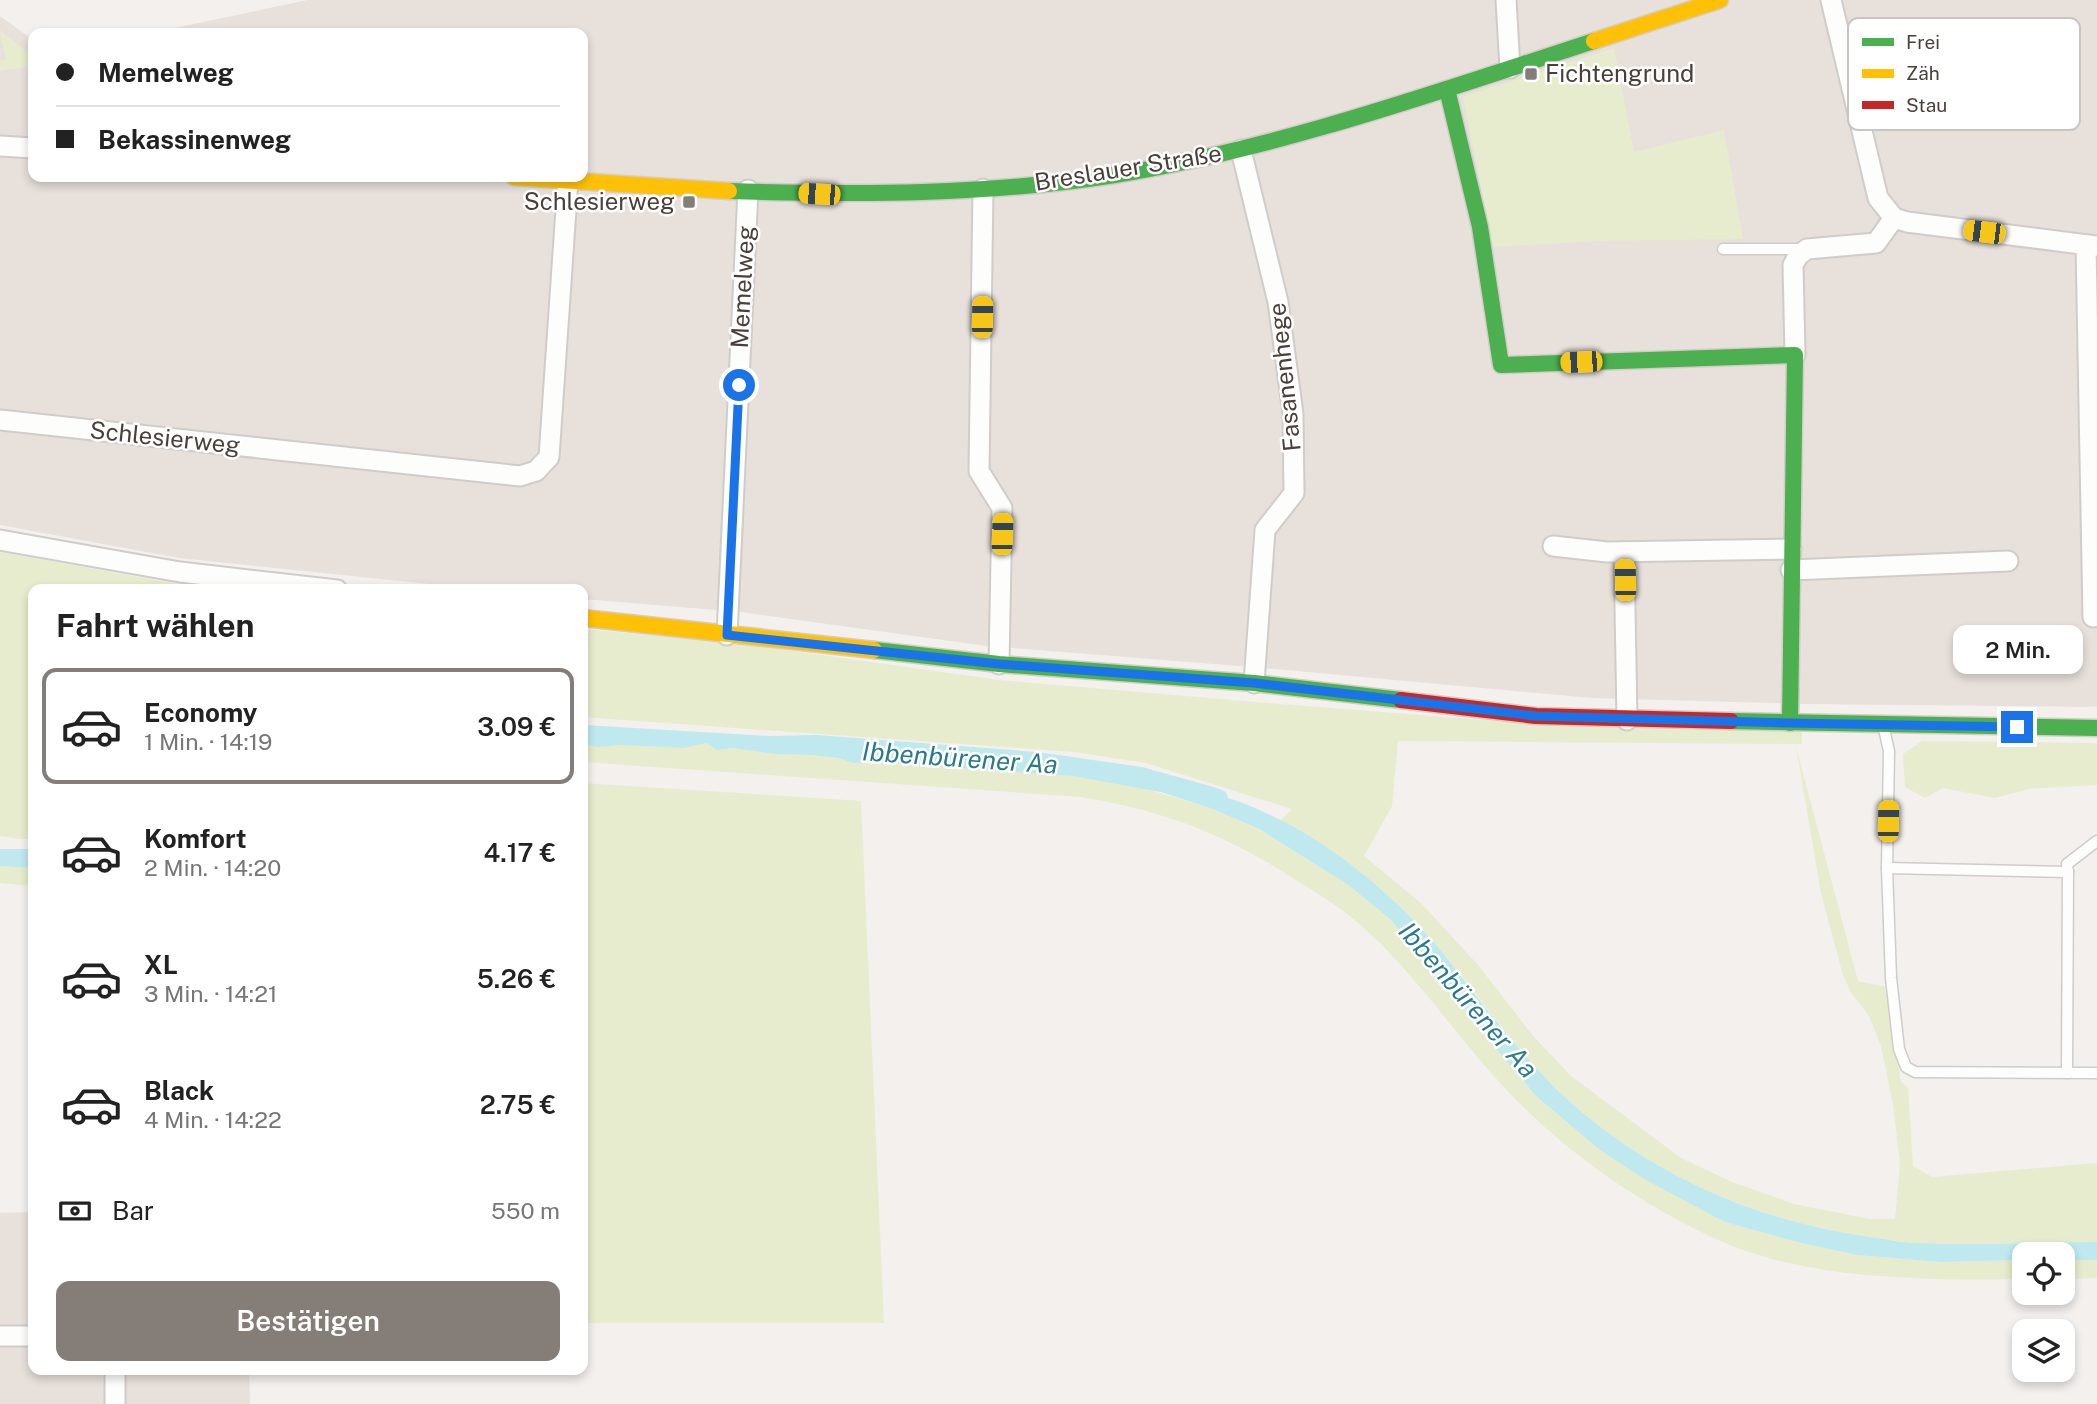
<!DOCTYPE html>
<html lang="de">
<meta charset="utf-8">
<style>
:root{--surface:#fff;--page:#f2f2f2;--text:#222;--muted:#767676;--line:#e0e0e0;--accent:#857d78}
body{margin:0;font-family:"Public Sans",sans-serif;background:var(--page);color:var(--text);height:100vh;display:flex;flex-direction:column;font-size:26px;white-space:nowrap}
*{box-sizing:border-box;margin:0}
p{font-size:23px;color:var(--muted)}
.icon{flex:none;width:38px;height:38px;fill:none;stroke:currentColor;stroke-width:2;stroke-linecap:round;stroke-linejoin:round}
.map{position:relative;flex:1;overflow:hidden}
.details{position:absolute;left:28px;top:584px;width:560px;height:791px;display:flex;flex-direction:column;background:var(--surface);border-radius:14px;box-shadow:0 4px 10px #0003}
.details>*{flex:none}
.guide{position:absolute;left:28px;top:28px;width:560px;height:154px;border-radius:14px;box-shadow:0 4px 10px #0003;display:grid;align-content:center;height:154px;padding:0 28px;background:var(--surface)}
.controls{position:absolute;left:2012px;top:1242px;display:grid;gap:14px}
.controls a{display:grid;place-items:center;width:63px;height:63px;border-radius:14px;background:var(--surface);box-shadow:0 4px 10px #0003;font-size:35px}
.end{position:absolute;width:32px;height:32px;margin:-16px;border:9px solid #1a73e8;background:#fff;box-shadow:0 0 0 4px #fff}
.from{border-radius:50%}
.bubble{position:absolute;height:49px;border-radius:14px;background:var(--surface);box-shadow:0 4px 10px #0003;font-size:23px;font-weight:600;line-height:49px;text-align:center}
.car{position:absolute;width:21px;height:42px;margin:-21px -10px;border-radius:9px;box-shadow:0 0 5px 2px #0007;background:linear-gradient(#f5c518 24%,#345 0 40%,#f5c518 0 76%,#345 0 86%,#f5c518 0)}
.guide b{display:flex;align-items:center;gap:24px;height:66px;font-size:26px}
.guide b+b{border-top:2px solid var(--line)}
.guide i{width:18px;height:18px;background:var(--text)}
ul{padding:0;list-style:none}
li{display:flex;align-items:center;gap:21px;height:116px;margin:0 14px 10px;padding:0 14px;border:4px solid transparent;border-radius:14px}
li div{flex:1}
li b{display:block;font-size:26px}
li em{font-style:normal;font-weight:600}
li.selected{border-color:var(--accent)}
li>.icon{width:63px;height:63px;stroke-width:1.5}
h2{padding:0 28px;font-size:32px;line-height:84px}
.pay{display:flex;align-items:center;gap:18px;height:77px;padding:0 28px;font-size:26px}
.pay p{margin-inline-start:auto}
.button{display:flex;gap:14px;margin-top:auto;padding:14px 28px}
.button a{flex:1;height:80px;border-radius:14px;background:var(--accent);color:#fff;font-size:28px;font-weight:600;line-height:80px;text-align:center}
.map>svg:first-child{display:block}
.residential{fill:#e7e0db}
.green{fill:#e7ecce}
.water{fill:#bfe8ef}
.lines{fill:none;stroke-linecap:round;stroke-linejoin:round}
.lane-casing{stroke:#d0ccc9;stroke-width:13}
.street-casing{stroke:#d0ccc9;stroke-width:23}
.fast-casing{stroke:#d3cdc6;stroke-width:19}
.slow-casing{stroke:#d3cdc6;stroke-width:19}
.jam-casing{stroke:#d3cdc6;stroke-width:19}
.lane{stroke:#fdfdfc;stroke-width:10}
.street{stroke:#fdfdfc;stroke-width:19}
.fast{stroke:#4caf50;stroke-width:16}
.slow{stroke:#ffc107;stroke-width:16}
.jam{stroke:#c62828;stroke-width:16}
.route{stroke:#1a73e8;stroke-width:9}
.poi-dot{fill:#857d78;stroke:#fff;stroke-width:2.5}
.labels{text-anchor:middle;stroke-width:5;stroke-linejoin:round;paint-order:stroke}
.poi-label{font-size:24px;fill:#4a3f39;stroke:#fff;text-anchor:start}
.street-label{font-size:24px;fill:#4a3f39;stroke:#fff}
.water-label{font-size:26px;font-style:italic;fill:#297a8d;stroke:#fff}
.key{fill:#fff;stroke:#c9c5c4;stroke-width:2}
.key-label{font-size:19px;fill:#4a3f39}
</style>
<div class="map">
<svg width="2097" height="1404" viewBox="0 0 2097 1404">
<rect width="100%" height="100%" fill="#f3f0ed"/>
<!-- residential -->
<g class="residential">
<path d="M308,0H2097V707L1802,704L1592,698L1264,668L987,646L741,612L583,599V590H486L179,558L0,525V16L33,40V177H583V33H151Z"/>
<path d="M33,1212V1370H249L250,1404H0V1213Z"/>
</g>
<!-- green -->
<g class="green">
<path d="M0,30L33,57V66L0,71V61L5,60C6,49 0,41 0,30Z"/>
<path d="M1614,48L1634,152L1724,130L1743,239L1595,241L1493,247L1463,97Z"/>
<path d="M0,552L178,584L229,590H33V839H20L0,836Z"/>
<path d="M583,629L728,642L999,680L1255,702L1535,724L1802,732V744L1398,741L1392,806L1364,856L1421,903L1478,965L1534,1037L1571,1076L1681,1158L1732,1182L1794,1204L1870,1219H1895L1900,1164L1893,1104L1881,1046L1869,1016L1850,991L1842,972L1821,893L1796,747L1858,981L1885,987L1901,1082L1908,1088L1913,1166L1932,1177L2097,1163V1242C2037,1242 1977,1246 1917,1243C1901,1242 1886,1239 1870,1237C1754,1221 1640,1171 1555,1088C1509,1042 1473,986 1430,938C1407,912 1380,886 1352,866C1330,849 1305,835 1281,820L1292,809L1146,763L1074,752L583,717Z"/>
<path d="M1922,741L2097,743V785L2029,789L1995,798L1943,788L1925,798L1905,787L1903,754Z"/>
<path d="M699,743H706L717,750L733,748L774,754L811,755L838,758L853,763L879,762L1070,775L1130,784L1210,808L1258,829L1347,884L1390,919L1477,1021L1492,1044L1536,1096L1600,1150L1725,1222L1801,1243L1857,1255L1941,1262L2025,1260V1279C1926,1280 1805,1281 1714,1238C1630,1199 1553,1143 1492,1074C1447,1023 1408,965 1356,921C1337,905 1317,893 1296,880C1225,834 1165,811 1081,797L583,762V744C596,746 608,745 622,745C648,744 674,752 699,743Z"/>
<path d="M583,783L861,801L884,1323H583Z"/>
<path d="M0,866L33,868V886L0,883Z"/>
<path d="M2063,1260H2097V1278L2063,1279Z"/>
</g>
<!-- water -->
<g class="water">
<path d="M583,725L769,736L817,735L1037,752L1142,767L1217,788L1226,792L1228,798C1303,822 1378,879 1430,938C1451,961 1469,988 1489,1012C1510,1038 1532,1065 1555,1088C1641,1171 1753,1221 1870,1237C1886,1239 1902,1243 1917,1243C1977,1246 2037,1242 2097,1242V1260H2063V1255H2025V1260L1941,1262L1857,1255L1801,1243L1725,1222L1646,1180L1600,1150L1536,1096L1492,1044L1477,1021L1390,919L1347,884L1259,829L1210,808L1161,792L1073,776L879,762L853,763L838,758L811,755L774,754L733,748L717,750L706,743L684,748L621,745L598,747L583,744Z"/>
<path d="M0,849H33V868L0,866Z"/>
</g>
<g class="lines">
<!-- lane casing -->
<g class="lane-casing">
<g id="lane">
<path d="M1723,249H1803"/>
<path d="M1884,729L1889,751L1887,868L1891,978L1899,1049L1906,1067L1915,1072L2097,1073"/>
<path d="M1887,868L2068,872L2067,1073"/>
<path d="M2068,872L2067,864L2097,841"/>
</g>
</g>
<!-- street casing -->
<g class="street-casing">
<g id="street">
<path d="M1506,0L1510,68"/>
<path d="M1831,0L1878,198L1894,218L1907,222L2097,246"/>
<path d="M0,146L33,148"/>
<path d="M1241,150L1278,302L1293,414L1294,493L1265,530L1254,683"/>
<path d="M983,189L979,471L1002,508L999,664"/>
<path d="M2086,245L2093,617"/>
<path d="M1795,355L1793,265L1798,256L1807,249L1876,243L1894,218"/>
<path d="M0,420L520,476L536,471L549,457L568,180"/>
<path d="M0,540L180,572L337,590"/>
<path d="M1553,546L1607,552L1791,549"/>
<path d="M1624,552L1627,720"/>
<path d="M1791,570L2008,561"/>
<path d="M727,635L748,190"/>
<path d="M0,1336H29"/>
<path d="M115,1404V1370"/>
</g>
</g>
<!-- fast casing -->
<g class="fast-casing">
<g id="fast">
<path d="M1447,89L1480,227L1501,365L1795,355L1790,723"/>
<path d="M729,191C858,195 988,195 1115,175C1279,148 1437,92 1594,41"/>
<path d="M874,650L999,664L1254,683L1401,700"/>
<path d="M1731,721L2097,728"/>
</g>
</g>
<!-- slow casing -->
<g class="slow-casing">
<g id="slow">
<path d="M1594,41L1720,0"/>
<path d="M514,177L729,191"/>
<path d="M583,618L874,650"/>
</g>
</g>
<!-- jam casing -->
<g class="jam-casing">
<path id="jam" d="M1401,700L1536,716L1731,721"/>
</g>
<!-- lane -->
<use href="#lane" class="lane"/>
<!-- street -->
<use href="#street" class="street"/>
<!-- fast -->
<use href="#fast" class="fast"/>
<!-- slow -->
<use href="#slow" class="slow"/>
<!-- jam -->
<use href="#jam" class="jam"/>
</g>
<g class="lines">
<!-- route -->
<path class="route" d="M739,385L727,635L999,664L1254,683L1536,716L1790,723L2017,727"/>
</g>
<!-- markers -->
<g class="poi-dot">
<rect x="1524" y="67" width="14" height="14" rx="3.5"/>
<rect x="682" y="195" width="14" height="14" rx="3.5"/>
</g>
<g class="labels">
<!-- poi labels -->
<g class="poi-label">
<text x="1545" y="82">Fichtengrund</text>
<text x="675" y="210" text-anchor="end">Schlesierweg</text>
</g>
<!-- street labels -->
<g class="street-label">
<text transform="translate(1128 168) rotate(-9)" y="8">Breslauer Straße</text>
<text transform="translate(743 287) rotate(-87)" y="8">Memelweg</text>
<text transform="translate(1285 377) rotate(-96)" y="8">Fasanenhege</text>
<text transform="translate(165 438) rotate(6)" y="8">Schlesierweg</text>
</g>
<!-- water labels -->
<g class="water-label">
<text transform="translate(960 758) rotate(4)" y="9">Ibbenbürener Aa</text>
<text transform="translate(1468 1000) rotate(49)" y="9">Ibbenbürener Aa</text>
</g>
</g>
<!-- legend -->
<rect x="1848" y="18" width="232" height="112" rx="10" class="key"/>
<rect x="1862" y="38" width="32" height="8" fill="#4caf50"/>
<rect x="1862" y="69" width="32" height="9" fill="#ffc107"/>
<rect x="1862" y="101" width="32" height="8" fill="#c62828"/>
<g class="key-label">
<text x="1906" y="49">Frei</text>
<text x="1906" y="80">Zäh</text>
<text x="1906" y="112">Stau</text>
</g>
</svg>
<div class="controls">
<a><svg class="icon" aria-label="locate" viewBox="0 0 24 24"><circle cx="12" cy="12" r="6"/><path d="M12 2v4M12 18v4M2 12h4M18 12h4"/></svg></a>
<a><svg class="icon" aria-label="layers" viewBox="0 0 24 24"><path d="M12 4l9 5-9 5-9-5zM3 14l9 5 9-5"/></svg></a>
</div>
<i class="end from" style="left:739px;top:385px"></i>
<i class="end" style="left:2017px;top:727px"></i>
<div class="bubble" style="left:1953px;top:625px;width:130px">2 Min.</div>
<i class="car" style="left:819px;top:194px;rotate:273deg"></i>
<i class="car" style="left:1984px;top:232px;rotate:277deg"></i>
<i class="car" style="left:982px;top:317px;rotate:1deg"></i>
<i class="car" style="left:1581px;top:362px;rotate:268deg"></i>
<i class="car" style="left:1002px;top:534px;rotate:2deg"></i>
<i class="car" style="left:1625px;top:580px;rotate:359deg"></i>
<i class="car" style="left:1888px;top:821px;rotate:1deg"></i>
<div class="guide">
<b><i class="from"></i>Memelweg</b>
<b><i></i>Bekassinenweg</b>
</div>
<section class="details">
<h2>Fahrt wählen</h2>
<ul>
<li class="selected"><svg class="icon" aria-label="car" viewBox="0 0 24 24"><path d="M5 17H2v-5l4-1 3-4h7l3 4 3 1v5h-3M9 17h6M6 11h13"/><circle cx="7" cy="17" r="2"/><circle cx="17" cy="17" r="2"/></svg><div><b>Economy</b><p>1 Min. · 14:19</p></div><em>3.09 €</em></li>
<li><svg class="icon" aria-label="car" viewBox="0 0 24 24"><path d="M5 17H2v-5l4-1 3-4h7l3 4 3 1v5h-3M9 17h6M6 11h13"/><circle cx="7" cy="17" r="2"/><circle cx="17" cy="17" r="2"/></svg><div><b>Komfort</b><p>2 Min. · 14:20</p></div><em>4.17 €</em></li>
<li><svg class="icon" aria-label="car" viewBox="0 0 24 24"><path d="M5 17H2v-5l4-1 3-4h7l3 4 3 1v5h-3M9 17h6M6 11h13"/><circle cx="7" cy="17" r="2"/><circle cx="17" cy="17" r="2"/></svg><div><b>XL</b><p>3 Min. · 14:21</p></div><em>5.26 €</em></li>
<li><svg class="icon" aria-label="car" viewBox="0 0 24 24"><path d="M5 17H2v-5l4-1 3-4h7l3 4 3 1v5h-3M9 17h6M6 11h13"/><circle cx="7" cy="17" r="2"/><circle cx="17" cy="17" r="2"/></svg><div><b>Black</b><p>4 Min. · 14:22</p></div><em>2.75 €</em></li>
</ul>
<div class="pay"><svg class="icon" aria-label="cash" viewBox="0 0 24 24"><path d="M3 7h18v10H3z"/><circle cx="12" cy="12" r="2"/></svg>Bar<p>550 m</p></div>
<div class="button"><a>Bestätigen</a></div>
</section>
</div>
